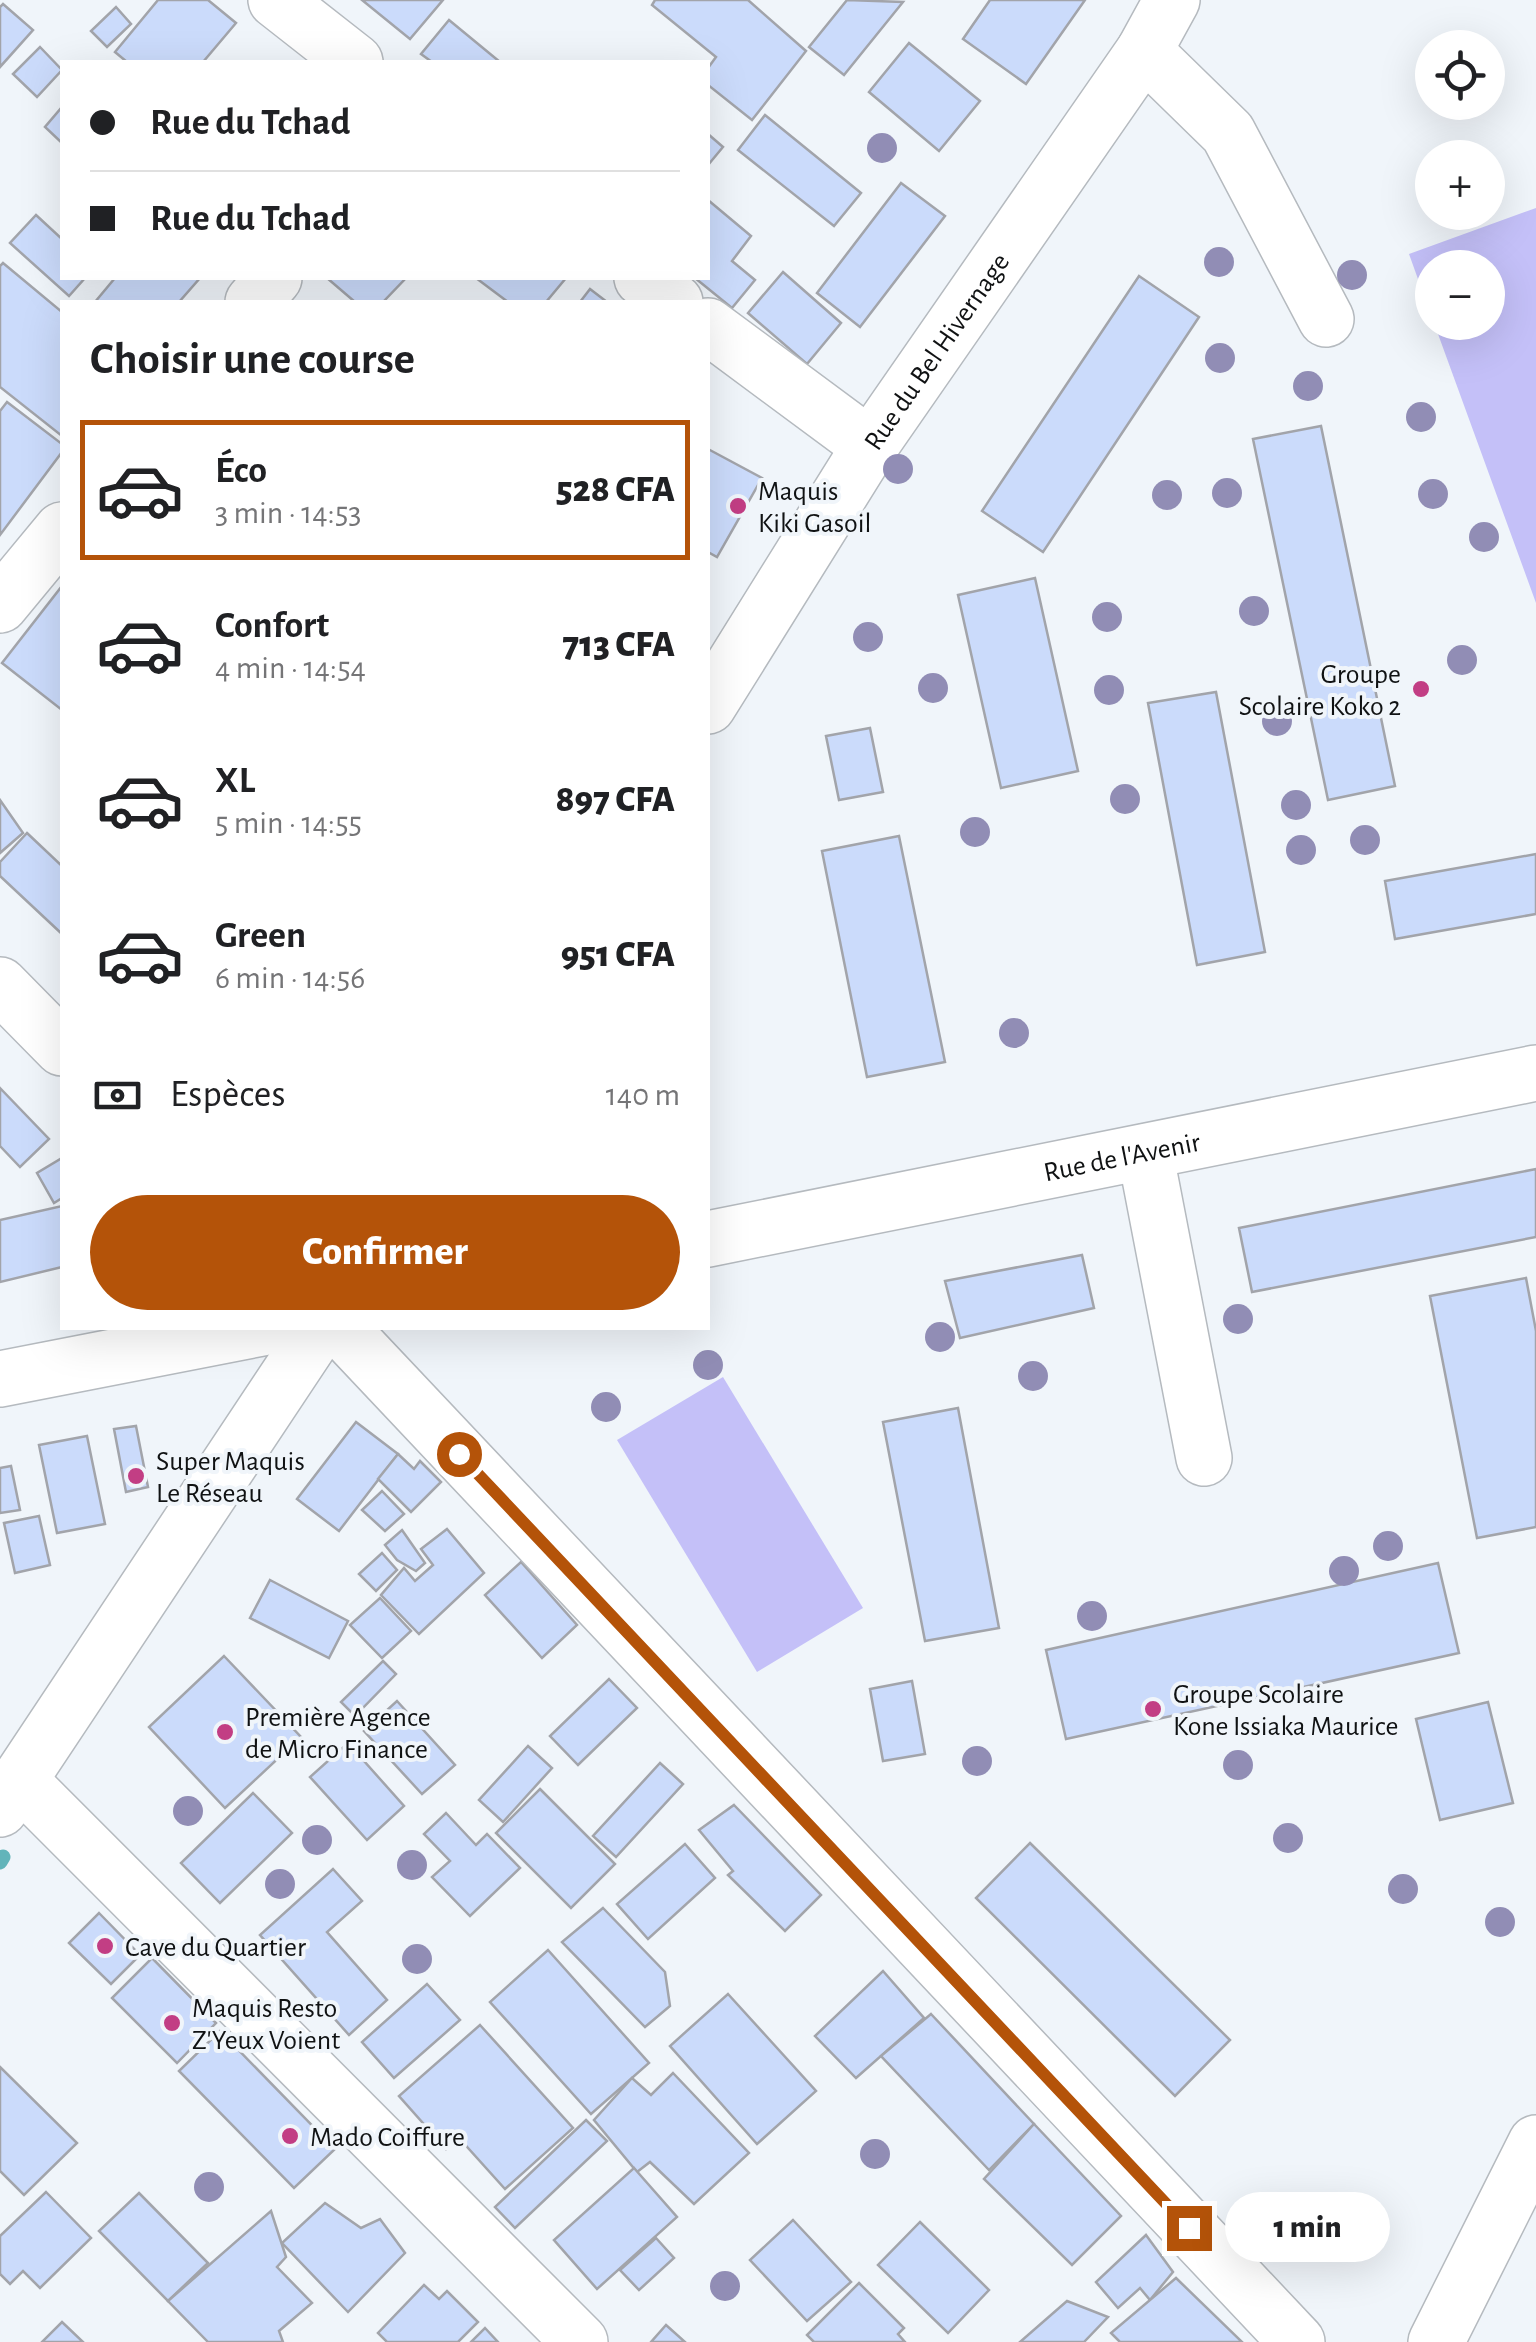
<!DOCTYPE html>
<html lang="fr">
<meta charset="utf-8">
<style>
:root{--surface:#fff;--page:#f2f2f2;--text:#202124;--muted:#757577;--line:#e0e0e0;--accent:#b45309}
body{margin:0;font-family:"Alegreya Sans",sans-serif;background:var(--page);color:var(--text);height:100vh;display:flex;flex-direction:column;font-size:38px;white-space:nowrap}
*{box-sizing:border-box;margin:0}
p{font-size:32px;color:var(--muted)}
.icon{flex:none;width:55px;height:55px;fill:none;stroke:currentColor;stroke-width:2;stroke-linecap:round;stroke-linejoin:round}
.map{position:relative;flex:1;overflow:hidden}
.sheet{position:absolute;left:60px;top:300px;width:650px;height:1030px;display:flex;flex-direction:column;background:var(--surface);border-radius:0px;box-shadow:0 10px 40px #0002}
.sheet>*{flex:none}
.guide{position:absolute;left:60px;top:60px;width:650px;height:220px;border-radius:0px;box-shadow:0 10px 40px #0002;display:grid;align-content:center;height:220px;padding:0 30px;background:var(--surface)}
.fabs{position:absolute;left:1415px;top:30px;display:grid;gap:20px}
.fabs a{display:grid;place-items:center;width:90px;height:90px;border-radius:50%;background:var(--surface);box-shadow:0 10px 40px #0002;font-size:50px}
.end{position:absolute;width:45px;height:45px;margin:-22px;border:12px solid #b45309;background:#fff;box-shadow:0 0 0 5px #fff}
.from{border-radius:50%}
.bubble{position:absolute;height:70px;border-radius:35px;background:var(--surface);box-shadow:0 10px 40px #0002;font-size:32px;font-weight:800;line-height:70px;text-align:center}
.guide b{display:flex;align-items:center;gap:35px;height:95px;font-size:38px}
.guide b+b{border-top:2px solid var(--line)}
.guide i{width:25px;height:25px;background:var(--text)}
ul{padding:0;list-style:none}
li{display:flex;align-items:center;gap:30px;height:140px;margin:0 20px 15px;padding:0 10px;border:5px solid transparent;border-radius:0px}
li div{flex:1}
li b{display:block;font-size:38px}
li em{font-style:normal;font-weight:800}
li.active{border-color:var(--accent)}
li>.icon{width:90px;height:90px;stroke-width:1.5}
h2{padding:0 30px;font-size:45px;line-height:120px}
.pay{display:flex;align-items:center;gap:25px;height:110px;padding:0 30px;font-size:38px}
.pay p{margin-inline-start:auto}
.cta{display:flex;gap:20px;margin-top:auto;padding:20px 30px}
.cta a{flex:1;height:115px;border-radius:60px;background:var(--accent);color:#fff;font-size:40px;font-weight:800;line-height:115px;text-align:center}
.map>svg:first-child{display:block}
.green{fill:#c4c0f8}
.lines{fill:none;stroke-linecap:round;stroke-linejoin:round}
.stream{stroke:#62b4ba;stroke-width:15}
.building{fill:#cbdbfb;stroke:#a2a4aa;stroke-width:2.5}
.minor-casing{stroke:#b5babf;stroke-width:58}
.minor{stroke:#fff;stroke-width:55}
.tree{fill:#918db5}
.route{stroke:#b45309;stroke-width:12}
.poi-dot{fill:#c23e84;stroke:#f0f5fa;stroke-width:4}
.labels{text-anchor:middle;stroke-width:8;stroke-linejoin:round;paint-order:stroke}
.street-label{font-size:28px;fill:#101213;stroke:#f0f5fa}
.poi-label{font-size:28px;fill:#101213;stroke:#f0f5fa;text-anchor:start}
</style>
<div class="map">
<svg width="1536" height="2342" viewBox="0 0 1536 2342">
<rect width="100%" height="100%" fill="#f0f5fa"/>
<!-- green -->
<g class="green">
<path d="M1536,208V603L1434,323L1488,322V268H1432V318L1409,254Z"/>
<path d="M723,1377L863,1608L757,1672L617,1440Z"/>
</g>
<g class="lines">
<!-- stream -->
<path class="stream" d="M0,1862L3,1857"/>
</g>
<!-- building -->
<g class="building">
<path d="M158,0H208L236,23L203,62H127L115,52Z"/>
<path d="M362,0H443L410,39Z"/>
<path d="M655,0H748L806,51L752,120L708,85V68L716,57L652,5Z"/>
<path d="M847,0L903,2L844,75L809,47Z"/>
<path d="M990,0H1085L1026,84L963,39Z"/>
<path d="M3,4L33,30L0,67V7Z"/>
<path d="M116,7L131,24L107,47L91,31Z"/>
<path d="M449,20L500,62H432L421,54Z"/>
<path d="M909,43L980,101L939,151L869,92Z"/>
<path d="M40,47L62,70L37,97L13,74Z"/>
<path d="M62,107V143L45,127Z"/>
<path d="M765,115L861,193L834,226L738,150Z"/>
<path d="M708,134L723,147L708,165Z"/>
<path d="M901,183L945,216L860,327L817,293Z"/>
<path d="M708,200L751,236L732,261L755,280L732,308L695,278H708Z"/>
<path d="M36,215L62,239V278H85L69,296L10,243Z"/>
<path d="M3,263L62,312V436L0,387V266Z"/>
<path d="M783,272L841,323L807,364L748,313Z"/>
<path d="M1139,276L1199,317L1043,552L982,511Z"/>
<path d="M115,278H200L179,302H95Z"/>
<path d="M327,278H406L383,302H355Z"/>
<path d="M476,278H566L546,302H508Z"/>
<path d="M590,289L607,302H580Z"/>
<path d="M7,402L62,444V452L0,535V411Z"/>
<path d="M1321,426L1395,786L1328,800L1253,439Z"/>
<path d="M708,449L762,478L717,557L708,552Z"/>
<path d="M1035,578L1078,771L1001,788L958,595Z"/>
<path d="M62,586V710L2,663Z"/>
<path d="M1216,692L1265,952L1197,965L1148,703Z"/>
<path d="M870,728L883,792L839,800L826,736Z"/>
<path d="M0,800L23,833L0,853Z"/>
<path d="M27,833L62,866V934L0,876V862Z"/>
<path d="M899,836L945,1062L867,1077L822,851Z"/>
<path d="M1536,854V914L1395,939L1385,881Z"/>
<path d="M0,1088L49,1139L20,1167L0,1146Z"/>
<path d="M62,1158V1198L54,1203L37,1173Z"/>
<path d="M1536,1169V1237L1252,1292L1239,1228Z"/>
<path d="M62,1206V1267L0,1282V1220Z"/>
<path d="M1082,1255L1094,1308L960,1338L945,1281Z"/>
<path d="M1526,1278L1536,1331V1527L1477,1538L1430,1296Z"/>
<path d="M958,1408L999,1628L925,1641L883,1422Z"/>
<path d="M356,1422L398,1454L339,1531L297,1499Z"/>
<path d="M136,1426L148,1487L126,1492L114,1429Z"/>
<path d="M87,1436L105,1524L57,1533L39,1445Z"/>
<path d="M398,1454L414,1469L420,1461L441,1482L411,1512L378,1479Z"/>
<path d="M11,1466L20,1510L0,1513V1468Z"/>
<path d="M382,1491L404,1514L385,1531L362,1510Z"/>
<path d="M39,1516L50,1565L15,1573L4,1523Z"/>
<path d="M447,1529L484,1573L419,1634L381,1595L404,1568L415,1581L433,1565L421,1549Z"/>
<path d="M402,1530L425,1563L416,1571L397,1560L385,1545Z"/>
<path d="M382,1553L397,1570L376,1591L359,1574Z"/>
<path d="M521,1562L577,1625L542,1658L485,1595Z"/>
<path d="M1438,1563L1459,1653L1066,1739L1046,1650Z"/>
<path d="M270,1580L348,1621L329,1658L250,1618Z"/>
<path d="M380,1598L411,1631L382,1658L350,1625Z"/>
<path d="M224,1656L301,1737L225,1808L149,1727Z"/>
<path d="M383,1661L396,1674L355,1716L341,1702Z"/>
<path d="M609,1679L637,1708L578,1765L550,1736Z"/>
<path d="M912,1681L925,1754L883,1761L870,1689Z"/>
<path d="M397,1701L455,1765L422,1794L364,1731Z"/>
<path d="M1488,1702L1513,1803L1440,1820L1416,1719Z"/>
<path d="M348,1743L404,1806L367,1840L310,1777Z"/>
<path d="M528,1746L552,1768L503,1822L479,1800Z"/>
<path d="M660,1763L683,1784L616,1857L593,1836Z"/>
<path d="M540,1789L615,1864L571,1908L496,1833Z"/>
<path d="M253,1793L292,1833L220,1903L181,1863Z"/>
<path d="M734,1805L821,1895L785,1931L728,1875L733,1871L699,1830Z"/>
<path d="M446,1813L476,1845L487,1834L520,1868L470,1916L432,1877L450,1861L424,1834Z"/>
<path d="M1030,1843L1230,2040L1175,2096L976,1898Z"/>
<path d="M685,1844L715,1878L648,1939L617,1904Z"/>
<path d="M333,1869L362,1901L327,1932L387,2000L349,2035L260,1935Z"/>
<path d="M603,1908L665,1972L670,2006L645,2027L562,1942Z"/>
<path d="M99,1913L140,1955L111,1984L69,1943Z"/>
<path d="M548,1950L649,2063L591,2114L490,2002Z"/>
<path d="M152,1958L216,2023L177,2063L112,1998Z"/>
<path d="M883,1971L924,2018L856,2078L815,2036Z"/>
<path d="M427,1984L460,2020L394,2078L362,2042Z"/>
<path d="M728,1994L816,2091L757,2144L670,2046Z"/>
<path d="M931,2014L1034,2124L989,2170L881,2056Z"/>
<path d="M480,2025L573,2128L505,2189L459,2138L446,2149L399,2096Z"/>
<path d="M220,2031L335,2149L294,2188L179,2071Z"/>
<path d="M0,2067L77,2143L24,2195L0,2171Z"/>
<path d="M673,2073L749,2153L694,2204L650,2162L637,2172L594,2120L632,2078L651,2095Z"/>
<path d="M586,2120L607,2141L515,2228L495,2207Z"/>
<path d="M1034,2124L1121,2216L1072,2265L984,2179Z"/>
<path d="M634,2168L677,2217L597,2289L554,2240Z"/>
<path d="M46,2192L91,2238L40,2288L23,2271L10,2284L0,2274V2236Z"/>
<path d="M139,2193L208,2263L168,2301L99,2231Z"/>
<path d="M325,2203L361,2228L380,2219L405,2253L348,2312L282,2243Z"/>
<path d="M271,2211L286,2257L277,2267L312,2303L279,2331L283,2342H208L168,2301Z"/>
<path d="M793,2220L851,2282L807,2321L750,2260Z"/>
<path d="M920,2222L989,2290L948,2333L878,2265Z"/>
<path d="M1146,2235L1173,2272L1150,2300L1140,2288L1118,2308L1096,2282Z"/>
<path d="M656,2238L674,2258L639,2290L620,2270Z"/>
<path d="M1176,2278L1242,2342H1120L1111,2333Z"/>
<path d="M859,2283L904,2328L898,2334L905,2342H814L807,2335Z"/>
<path d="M424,2285L439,2299L447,2291L478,2322L458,2342H387L378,2333Z"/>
<path d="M1067,2301L1108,2317L1084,2342H1020Z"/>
<path d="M62,2322L83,2342H42Z"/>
<path d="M666,2325L685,2342H651Z"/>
<path d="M485,2328L498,2342H471Z"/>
</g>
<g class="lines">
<!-- minor casing -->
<g class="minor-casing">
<g id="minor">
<path d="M276,0L355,62"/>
<path d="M1144,51L1228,133L1326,319"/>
<path d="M642,278L675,302"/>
<path d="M253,302L274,278"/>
<path d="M708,326L870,446"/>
<path d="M0,605L62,530"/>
<path id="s1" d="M708,706L870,446L1144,51L1172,0"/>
<path d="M0,985L62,1048"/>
<path d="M1145,1152L1204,1458"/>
<path id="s2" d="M708,1239L1536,1073"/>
<path d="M351,1339L1297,2342"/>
<path d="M0,1379L262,1328"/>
<path d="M19,1780L580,2342"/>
<path d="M0,1809L309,1344"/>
<path d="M1436,2342L1536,2143"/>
</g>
</g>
<!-- minor -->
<use href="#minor" class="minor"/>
</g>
<!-- trees -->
<g class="tree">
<circle cx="882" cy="148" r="15"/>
<circle cx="1219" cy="262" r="15"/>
<circle cx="1352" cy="275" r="15"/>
<circle cx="1220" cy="358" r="15"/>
<circle cx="1308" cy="386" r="15"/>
<circle cx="1421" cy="417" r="15"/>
<circle cx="898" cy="469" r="15"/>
<circle cx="1227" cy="493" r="15"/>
<circle cx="1433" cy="494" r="15"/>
<circle cx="1167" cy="495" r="15"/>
<circle cx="1484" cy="537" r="15"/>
<circle cx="1254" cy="611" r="15"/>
<circle cx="1107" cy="617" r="15"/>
<circle cx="868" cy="637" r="15"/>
<circle cx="1462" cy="660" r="15"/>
<circle cx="933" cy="688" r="15"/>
<circle cx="1109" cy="690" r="15"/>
<circle cx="1277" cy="721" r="15"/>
<circle cx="1125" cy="799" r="15"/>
<circle cx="1296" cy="805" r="15"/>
<circle cx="975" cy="832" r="15"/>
<circle cx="1365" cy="840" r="15"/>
<circle cx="1301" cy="850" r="15"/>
<circle cx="1014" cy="1033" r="15"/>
<circle cx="1238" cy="1319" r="15"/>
<circle cx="940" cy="1337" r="15"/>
<circle cx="708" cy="1365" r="15"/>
<circle cx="1033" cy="1376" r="15"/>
<circle cx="606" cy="1407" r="15"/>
<circle cx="1388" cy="1546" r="15"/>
<circle cx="1344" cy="1571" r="15"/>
<circle cx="1092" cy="1616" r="15"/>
<circle cx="977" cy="1761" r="15"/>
<circle cx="1238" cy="1765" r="15"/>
<circle cx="188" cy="1811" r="15"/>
<circle cx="1288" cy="1838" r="15"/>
<circle cx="317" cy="1840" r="15"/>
<circle cx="412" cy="1865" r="15"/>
<circle cx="280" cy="1884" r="15"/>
<circle cx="1403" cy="1889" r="15"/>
<circle cx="1500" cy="1922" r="15"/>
<circle cx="417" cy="1959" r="15"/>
<circle cx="875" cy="2154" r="15"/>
<circle cx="209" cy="2187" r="15"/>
<circle cx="725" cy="2286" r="15"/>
</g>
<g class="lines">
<!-- route -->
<path class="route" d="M459,1454L1189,2228"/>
</g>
<!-- markers -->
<g class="poi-dot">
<circle cx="738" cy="506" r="10"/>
<circle cx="1421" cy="689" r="10"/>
<circle cx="136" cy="1476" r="10"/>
<circle cx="1153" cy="1709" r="10"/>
<circle cx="225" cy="1732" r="10"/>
<circle cx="105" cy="1946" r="10"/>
<circle cx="172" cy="2023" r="10"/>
<circle cx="290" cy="2136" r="10"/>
</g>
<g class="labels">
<!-- street labels -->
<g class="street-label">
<text dy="10" stroke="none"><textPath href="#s1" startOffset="422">Rue du Bel Hivernage</textPath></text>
<text dy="10" stroke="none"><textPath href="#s2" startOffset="422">Rue de l'Avenir</textPath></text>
</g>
<!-- poi labels -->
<g class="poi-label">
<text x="758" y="500">Maquis<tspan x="758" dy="32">Kiki Gasoil</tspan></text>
<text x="1401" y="683" text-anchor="end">Groupe<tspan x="1401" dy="32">Scolaire Koko 2</tspan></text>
<text x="156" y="1470">Super Maquis<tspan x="156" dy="32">Le Réseau</tspan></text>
<text x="1173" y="1703">Groupe Scolaire<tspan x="1173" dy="32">Kone Issiaka Maurice</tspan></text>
<text x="245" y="1726">Première Agence<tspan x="245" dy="32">de Micro Finance</tspan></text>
<text x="125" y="1956">Cave du Quartier</text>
<text x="192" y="2017">Maquis Resto<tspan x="192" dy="32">Z'Yeux Voient</tspan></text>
<text x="310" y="2146">Mado Coiffure</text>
</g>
</g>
</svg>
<div class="fabs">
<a><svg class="icon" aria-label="locate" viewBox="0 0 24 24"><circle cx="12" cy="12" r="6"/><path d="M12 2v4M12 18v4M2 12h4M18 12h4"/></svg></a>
<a>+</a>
<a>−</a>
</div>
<i class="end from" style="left:459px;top:1454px"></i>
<i class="end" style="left:1189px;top:2228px"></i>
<div class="bubble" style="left:1225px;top:2192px;width:165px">1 min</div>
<div class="guide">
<b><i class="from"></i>Rue du Tchad</b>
<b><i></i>Rue du Tchad</b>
</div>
<section class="sheet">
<h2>Choisir une course</h2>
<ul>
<li class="active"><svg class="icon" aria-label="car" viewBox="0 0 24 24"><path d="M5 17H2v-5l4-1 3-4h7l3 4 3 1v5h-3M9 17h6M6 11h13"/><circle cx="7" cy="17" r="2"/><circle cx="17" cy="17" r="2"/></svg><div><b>Éco</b><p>3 min · 14:53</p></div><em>528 CFA</em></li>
<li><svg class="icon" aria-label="car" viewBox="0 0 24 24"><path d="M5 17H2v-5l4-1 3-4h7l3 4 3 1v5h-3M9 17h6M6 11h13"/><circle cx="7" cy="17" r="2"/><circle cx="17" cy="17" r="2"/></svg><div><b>Confort</b><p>4 min · 14:54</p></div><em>713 CFA</em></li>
<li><svg class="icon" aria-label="car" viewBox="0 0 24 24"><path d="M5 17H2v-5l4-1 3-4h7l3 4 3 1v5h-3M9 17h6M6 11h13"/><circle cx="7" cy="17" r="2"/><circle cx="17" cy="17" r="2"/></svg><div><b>XL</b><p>5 min · 14:55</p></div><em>897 CFA</em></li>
<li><svg class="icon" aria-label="car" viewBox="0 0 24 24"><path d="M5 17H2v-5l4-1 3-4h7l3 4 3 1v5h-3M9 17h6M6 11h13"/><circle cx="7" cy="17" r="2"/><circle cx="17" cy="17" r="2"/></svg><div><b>Green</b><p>6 min · 14:56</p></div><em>951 CFA</em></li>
</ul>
<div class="pay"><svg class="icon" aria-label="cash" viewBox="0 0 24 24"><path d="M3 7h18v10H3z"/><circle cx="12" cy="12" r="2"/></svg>Espèces<p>140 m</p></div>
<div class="cta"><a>Confirmer</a></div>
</section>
</div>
